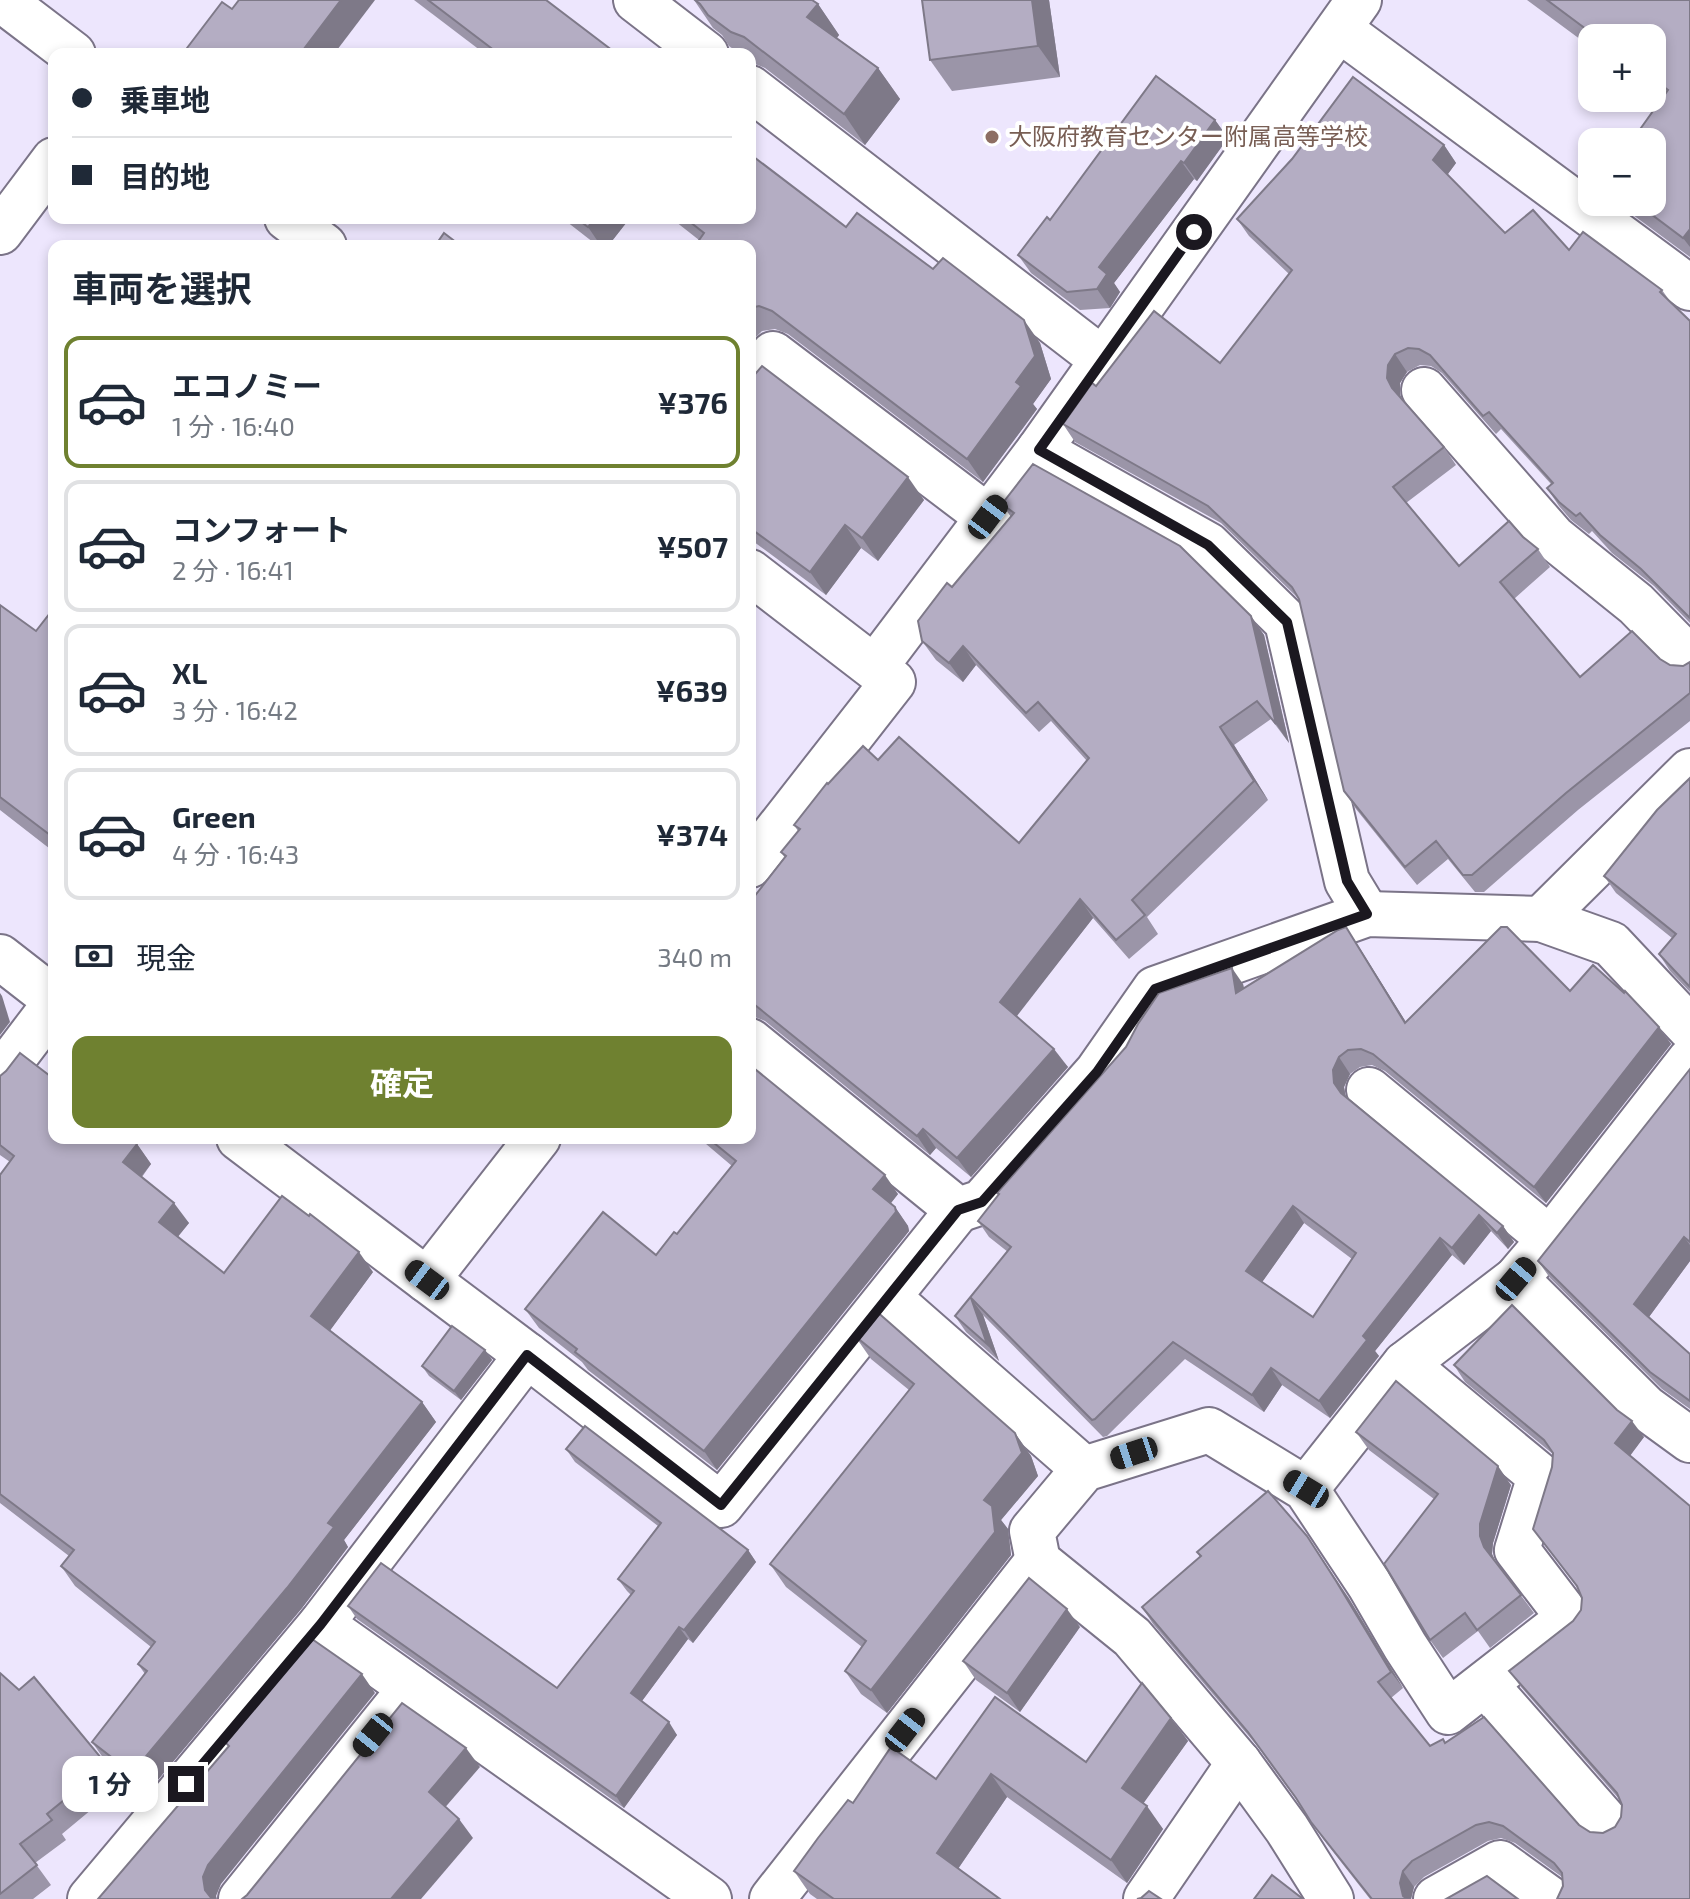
<!DOCTYPE html>
<html lang="ja">
<meta charset="utf-8">
<style>
:root{--surface:#fff;--page:#f2f2f3;--text:#1f2937;--muted:#747a83;--line:#e0e1e3;--accent:#6f8130}
body{margin:0;font-family:"Exo 2","Noto Sans JP",sans-serif;background:var(--page);color:var(--text);height:100vh;display:flex;flex-direction:column;font-size:30px;white-space:nowrap}
*{box-sizing:border-box;margin:0}
p{font-size:26px;color:var(--muted)}
.icon{flex:none;width:44px;height:44px;fill:none;stroke:currentColor;stroke-width:2;stroke-linecap:round;stroke-linejoin:round}
.map{position:relative;flex:1;overflow:hidden}
.details{position:absolute;left:48px;top:240px;width:708px;height:904px;display:flex;flex-direction:column;background:var(--surface);border-radius:16px;box-shadow:0 4px 12px #0003}
.details>*{flex:none}
.hud{position:absolute;left:48px;top:48px;width:708px;height:176px;border-radius:16px;box-shadow:0 4px 12px #0003;display:grid;align-content:center;height:176px;padding:0 24px;background:var(--surface)}
.buttons{position:absolute;left:1578px;top:24px;display:grid;gap:16px}
.buttons a{display:grid;place-items:center;width:88px;height:88px;border-radius:16px;background:var(--surface);box-shadow:0 4px 12px #0003;font-size:40px}
.end{position:absolute;width:36px;height:36px;margin:-18px;border:10px solid #1b1820;background:#fff;box-shadow:0 0 0 4px #fff}
.from{border-radius:50%}
.bubble{position:absolute;height:56px;border-radius:16px;background:var(--surface);box-shadow:0 4px 12px #0003;font-size:26px;font-weight:700;line-height:56px;text-align:center}
.car{position:absolute;width:24px;height:48px;margin:-24px -12px;border-radius:10px;box-shadow:0 0 6px 2px #0007;background:linear-gradient(#222 24%,#8ab4d8 0 40%,#222 0 76%,#8ab4d8 0 86%,#222 0)}
.hud b{display:flex;align-items:center;gap:28px;height:76px;font-size:30px}
.hud b+b{border-top:2px solid var(--line)}
.hud i{width:20px;height:20px;background:var(--text)}
ul{padding:0;list-style:none}
li{display:flex;align-items:center;gap:24px;height:132px;margin:0 16px 12px;padding:0 8px;border:4px solid var(--line);border-radius:16px}
li div{flex:1}
li b{display:block;font-size:30px}
li em{font-style:normal;font-weight:700}
li.current{border-color:var(--accent)}
li>.icon{width:72px;height:72px;stroke-width:1.5}
h2{padding:0 24px;font-size:36px;line-height:96px}
.pay{display:flex;align-items:center;gap:20px;height:88px;padding:0 24px;font-size:30px}
.pay p{margin-inline-start:auto}
.button{display:flex;gap:16px;margin-top:auto;padding:16px 24px}
.button a{flex:1;height:92px;border-radius:16px;background:var(--accent);color:#fff;font-size:32px;font-weight:700;line-height:92px;text-align:center}
.map>svg:first-child{display:block}
.lines{fill:none;stroke-linecap:round;stroke-linejoin:round}
.minor-casing{stroke:#7b7488;stroke-width:48}
.minor{stroke:#fff;stroke-width:44}
.wall{fill:#9b95a8;fill-rule:evenodd}
.shaded-wall{fill:#7e7988}
.building{fill:#b4adc3;stroke:#7e7988;stroke-width:2;fill-rule:evenodd}
.route{stroke:#1b1820;stroke-width:10}
.education-dot{fill:#8d6e63;stroke:#fff;stroke-width:3}
.labels{text-anchor:middle;stroke-width:8;stroke-linejoin:round;paint-order:stroke}
.education-label{font-size:24px;fill:#785e54;stroke:#fff;text-anchor:start}
</style>
<div class="map">
<svg width="1690" height="1899" viewBox="0 0 1690 1899">
<rect width="100%" height="100%" fill="#ede6fd"/>
<g class="lines">
<!-- minor casing -->
<g class="minor-casing">
<g id="minor">
<path d="M2,0L73,54"/>
<path d="M636,0L706,54"/>
<path d="M1339,29L1690,288"/>
<path d="M750,88L1103,360"/>
<path d="M287,218L324,246"/>
<path d="M0,232L54,160"/>
<path d="M750,385L773,354L988,517"/>
<path d="M1424,390L1554,538L1636,604L1690,659"/>
<path d="M1039,450L1208,545L1287,622L1347,881L1367,914"/>
<path d="M750,572L893,682L750,865"/>
<path d="M875,667L1039,450L1359,0"/>
<path d="M1541,919L1690,771"/>
<path d="M0,957L54,999"/>
<path d="M750,1041L958,1210L982,1202L1097,1072L1155,989L1367,914L1541,919L1611,944L1690,1028"/>
<path d="M0,1076L54,1005"/>
<path d="M1369,1090L1550,1239"/>
<path d="M239,1138L427,1280"/>
<path d="M1516,1279L1646,1408L1690,1440"/>
<path d="M889,1298L1084,1469"/>
<path d="M527,1355L721,1505L958,1210"/>
<path d="M1306,1489L1405,1364L1516,1279L1550,1239L1690,1060"/>
<path d="M321,1624L709,1899"/>
<path d="M1485,1684L1609,1825"/>
<path d="M90,1899L321,1624L527,1355L427,1280L538,1138"/>
<path d="M241,1899L411,1688"/>
<path d="M772,1899L1038,1561"/>
<path d="M1146,1899L1239,1763"/>
<path d="M1331,1899L1287,1829L1239,1763L1132,1637L1038,1561L1032,1531L1084,1469L1209,1430L1306,1489L1369,1584L1405,1646L1448,1712L1569,1618L1517,1550L1540,1476L1405,1364"/>
<path d="M1436,1899L1500,1863L1550,1899"/>
</g>
</g>
<!-- minor -->
<use href="#minor" class="minor"/>
</g>
<!-- wall -->
<g class="wall">
<path d="M414,0H546L617,54H485Z"/>
<path d="M694,0H812L818,4L839,35L837,38L878,68L900,99L865,145L765,68L750,62V54H740L729,46L722,35L713,28Z"/>
<path d="M922,0H1049L1060,77L952,91L930,60Z"/>
<path d="M1527,0H1690V257L1625,209L1620,202H1652L1662,99L1652,92V38H1592V48Z"/>
<path d="M1215,120L1228,138L1197,181L1194,179L1114,283L1120,292L1110,308L1080,310L1031,273L1018,255L1050,220Z"/>
<path d="M1444,145L1456,163L1447,175L1505,233L1569,250L1662,290L1672,304L1690,321V623L1654,586L1612,553L1592,531L1589,534L1571,520L1559,506L1547,488L1551,484L1501,429L1496,434L1442,373L1431,366L1420,365L1407,372L1400,383L1401,398L1444,447L1456,465L1406,503L1459,566L1523,537L1538,549L1550,567L1514,599L1580,677L1660,659L1670,665L1683,666L1690,662V721L1578,810L1484,892H1475L1448,859L1417,885L1356,809L1344,791L1299,599L1221,523L1075,442L1063,424L1096,386L1220,363L1289,274L1249,236L1237,219Z"/>
<path d="M562,218H630L608,246H598Z"/>
<path d="M671,218H750L846,227L933,269L1040,343L1051,379L1033,404L1037,409L983,482L788,334L775,329L762,331L750,343V246L699,240Z"/>
<path d="M750,380L924,500L878,561L861,548L826,595L750,539Z"/>
<path d="M1002,504L1251,616L1264,635L1289,743L1271,719L1234,745L1268,800L1147,917L1158,934L1129,959L1093,918L1016,1016L1068,1067L971,1177L936,1148L930,1155L765,1021L755,1017H750V902L785,858L781,852L798,831L794,825L828,784L878,760L1019,843L1087,761L1051,721L1039,732L976,665L963,682L936,660L922,641L952,587L1011,517Z"/>
<path d="M0,605L36,631L54,608V852L0,810Z"/>
<path d="M1690,778V992L1670,971L1659,954L1672,938L1616,893L1604,876Z"/>
<path d="M1357,944L1406,1022L1570,991L1659,1027L1671,1044L1546,1203L1385,1071L1372,1065L1360,1067L1350,1074L1344,1087L1346,1096L1503,1226L1514,1242L1508,1249L1491,1231L1464,1265L1452,1255L1375,1351L1379,1356L1330,1418L1282,1385L1264,1412L1185,1359L1107,1436L1103,1437L983,1315L999,1361L966,1332L955,1316L1008,1252L989,1237L978,1221L1243,984L1244,988ZM1304,1223L1352,1259L1313,1317L1262,1282Z"/>
<path d="M1690,1069V1261L1649,1317L1690,1354V1409L1662,1389L1550,1278L1538,1261Z"/>
<path d="M0,1076L137,1144L151,1164L142,1177L189,1223L177,1237L224,1273L373,1272L330,1330L422,1402L436,1422L344,1540L348,1547L302,1608L146,1794L106,1762L92,1742L145,1674L138,1664L151,1647L75,1586L61,1566L69,1556L0,1503V1175L10,1162L0,1155Z"/>
<path d="M699,1138H750L898,1194L891,1203L895,1207L908,1226L909,1231L717,1470L588,1370L582,1362L539,1328L525,1309L656,1255L677,1234L732,1166Z"/>
<path d="M855,1336L1015,1433L1031,1456L1038,1476L1001,1520L1008,1529L1011,1555L887,1713L861,1694L845,1671L862,1647L786,1587L770,1564L909,1390L871,1359Z"/>
<path d="M485,1350L492,1360L461,1400L429,1376L422,1366Z"/>
<path d="M1454,1365L1644,1437L1630,1455L1690,1899L1558,1898L1563,1886L1562,1877L1515,1843L1501,1838L1488,1841L1424,1877L1414,1887L1411,1899H1370L1323,1839L1299,1803L1259,1748L1153,1624L1142,1607L1200,1557L1197,1552L1348,1597L1403,1688L1391,1698L1430,1746L1446,1743L1590,1832L1603,1833L1615,1827L1621,1817L1622,1805L1620,1800L1521,1687L1509,1671L1573,1621L1581,1610L1582,1598L1579,1590L1533,1529L1552,1467L1553,1454L1465,1382Z"/>
<path d="M1356,1432L1511,1485L1493,1543L1492,1554L1496,1562L1534,1613L1490,1648L1478,1631L1443,1658L1430,1640L1434,1499L1369,1450Z"/>
<path d="M566,1449L748,1550L756,1562L693,1643L688,1639L642,1701L677,1735L624,1808L357,1619L348,1606L557,1688L631,1595L627,1591L618,1579L658,1526L575,1462Z"/>
<path d="M1080,1627L1020,1712L976,1680L963,1661Z"/>
<path d="M0,1673L107,1765L121,1785L62,1834L66,1840L35,1863L51,1885L33,1899H0Z"/>
<path d="M1171,1718L1188,1741L1143,1803L1163,1829L1127,1883L1007,1797L958,1869L1000,1899H817L810,1894L794,1871L853,1803L936,1779L1086,1762Z"/>
</g>
<!-- shaded-wall -->
<g class="shaded-wall">
<path d="M341,0H375L334,54H300Z"/>
<path d="M1032,0H1049L1060,77L1038,46Z"/>
<path d="M818,4L839,35L829,48L807,17Z"/>
<path d="M878,68L900,99L865,145L844,114Z"/>
<path d="M1215,120L1228,138L1197,181L1184,163Z"/>
<path d="M1444,145L1456,163L1445,178L1433,160Z"/>
<path d="M1181,161L1194,179L1114,283L1120,292L1110,308L1097,289L1099,267Z"/>
<path d="M595,218H630L608,246H601L588,227Z"/>
<path d="M1690,229V247L1683,238Z"/>
<path d="M1024,320L1040,343L1051,379L1033,404L1037,409L983,482L967,459L1016,382Z"/>
<path d="M1395,354L1407,372L1400,383V396L1405,406L1392,388L1387,378L1388,365Z"/>
<path d="M908,477L924,500L878,561L862,538Z"/>
<path d="M845,525L861,548L826,595L810,572Z"/>
<path d="M1251,616L1264,635L1289,743L1276,724Z"/>
<path d="M963,646L976,665L963,682L949,663Z"/>
<path d="M1220,727L1234,745L1268,800L1254,781Z"/>
<path d="M1080,899L1093,918L1013,1021L1000,1002Z"/>
<path d="M1346,927L1357,944L1417,1040L1405,1023Z"/>
<path d="M1232,968L1243,984L1248,1010L1236,993Z"/>
<path d="M0,993L2,996L10,1022L0,1035Z"/>
<path d="M1659,1027L1671,1044L1546,1203L1534,1187Z"/>
<path d="M1054,1049L1068,1067L971,1177L957,1158Z"/>
<path d="M1339,1057L1350,1074L1344,1087L1346,1099L1334,1083L1333,1070Z"/>
<path d="M923,1129L936,1148L930,1155L917,1136Z"/>
<path d="M137,1144L151,1164L137,1182L123,1162Z"/>
<path d="M885,1175L898,1194L887,1208L873,1189Z"/>
<path d="M174,1203L189,1223L173,1243L159,1222Z"/>
<path d="M1293,1206L1304,1223L1258,1288L1246,1271Z"/>
<path d="M895,1207L908,1226L909,1231L717,1470L704,1451Z"/>
<path d="M1479,1215L1491,1231L1464,1265L1452,1248Z"/>
<path d="M1503,1226L1514,1242L1508,1249L1497,1233Z"/>
<path d="M1684,1237L1690,1245V1261L1646,1321L1634,1304Z"/>
<path d="M1440,1238L1452,1255L1375,1351L1379,1356L1330,1418L1319,1401L1363,1336Z"/>
<path d="M359,1252L373,1272L326,1336L311,1316Z"/>
<path d="M971,1298L983,1315L999,1361L987,1344Z"/>
<path d="M485,1350L492,1360L461,1400L454,1391Z"/>
<path d="M1271,1368L1282,1385L1264,1412L1252,1395Z"/>
<path d="M422,1402L436,1422L344,1540L348,1547L302,1608L146,1794L132,1773Z"/>
<path d="M1632,1421L1644,1437L1627,1460L1615,1443Z"/>
<path d="M1015,1433L1031,1456L1038,1476L1001,1520L1008,1529L1011,1555L887,1713L871,1690L984,1500Z"/>
<path d="M1498,1466L1511,1485L1493,1543L1492,1554L1497,1565L1484,1547L1480,1536V1524Z"/>
<path d="M1307,1536L1348,1597L1403,1688L1391,1672Z"/>
<path d="M748,1550L756,1562L693,1643L684,1630Z"/>
<path d="M1067,1609L1080,1627L1020,1712L1007,1693Z"/>
<path d="M679,1627L688,1639L639,1705L631,1693Z"/>
<path d="M362,1674L375,1693L221,1884L216,1896L217,1899H211L205,1890L203,1877L208,1865Z"/>
<path d="M1171,1718L1188,1741L1138,1811L1122,1788Z"/>
<path d="M669,1722L677,1735L624,1808L616,1796Z"/>
<path d="M466,1748L480,1767L442,1811L429,1792Z"/>
<path d="M991,1774L1007,1797L953,1876L937,1853Z"/>
<path d="M1147,1806L1163,1829L1127,1883L1111,1860Z"/>
<path d="M459,1819L473,1838L421,1899H391Z"/>
<path d="M1403,1871L1414,1887L1411,1899H1406L1403,1896L1400,1883Z"/>
</g>
<!-- building -->
<g class="building">
<path d="M239,0H341L300,54H194L187,48L222,2L232,9Z"/>
<path d="M428,0H546L617,54H499Z"/>
<path d="M695,0H812L818,4L807,17L878,68L844,114L744,37L731,32L708,15L700,4Z"/>
<path d="M922,0H1032L1038,46L930,60Z"/>
<path d="M1547,0H1690V229L1683,238L1635,202H1652V142H1631L1668,90L1652,78V38H1598Z"/>
<path d="M1156,76L1215,120L1184,163L1181,161L1099,267L1107,274L1097,289L1067,292L1018,255L1047,217L1050,220Z"/>
<path d="M1353,77L1444,145L1433,160L1505,233L1533,210L1569,250L1583,232L1662,290L1660,292L1690,321V618L1641,569L1600,535L1580,513L1576,516L1559,502L1547,488L1553,483L1489,412L1483,416L1430,355L1419,349L1408,348L1395,354L1388,365L1387,378L1392,388L1444,447L1393,487L1459,566L1509,521L1523,537L1538,549L1500,582L1580,677L1632,631L1660,659L1670,665L1683,666L1690,662V693L1566,793L1472,875H1463L1436,841L1405,867L1344,791L1299,599L1292,587L1208,506L1063,424L1092,383L1096,386L1154,311L1220,363L1292,270L1237,219L1292,159Z"/>
<path d="M750,154L846,227L857,213L933,269L943,258L1024,320L1035,356L1016,382L1021,386L967,459L772,311L759,306L750,308V246H695L704,233L685,218H750Z"/>
<path d="M576,218H595L588,227Z"/>
<path d="M444,233L461,246H435Z"/>
<path d="M762,366L908,477L862,538L845,525L810,572L750,528V380Z"/>
<path d="M1033,464L1180,546L1251,616L1276,724L1257,701L1220,727L1254,781L1132,900L1145,915L1116,940L1080,899L1000,1002L1054,1049L957,1158L923,1129L917,1136L750,1001V902L786,856L781,852L800,829L794,825L827,783L828,784L863,746L878,760L899,737L1019,843L1089,758L1038,702L1026,713L963,646L949,663L922,641L918,621L947,583L952,587L1014,513L1002,504Z"/>
<path d="M0,605L36,631L54,608V838L0,797Z"/>
<path d="M1690,778V987L1659,954L1676,934L1604,876L1657,810Z"/>
<path d="M1346,927L1405,1023L1501,927H1507L1570,991L1593,965L1624,993L1625,991L1659,1027L1534,1187L1373,1054L1361,1049L1348,1050L1339,1057L1333,1070L1334,1083L1341,1093L1503,1226L1497,1233L1479,1215L1452,1248L1440,1238L1363,1336L1367,1340L1319,1401L1271,1368L1252,1395L1173,1342L1095,1419L1092,1420L971,1298L987,1344L955,1316L1011,1247L978,1221L999,1194L997,1193L1126,1047L1138,1024L1159,993L1232,968L1236,993L1338,930ZM1293,1206L1356,1253L1313,1317L1246,1271Z"/>
<path d="M20,1053L54,1079V1138H130L137,1144L123,1162L174,1203L159,1222L224,1273L282,1196L309,1216L310,1214L359,1252L311,1316L422,1402L328,1523L334,1527L287,1588L132,1773L92,1742L147,1671L138,1664L155,1642L61,1566L74,1550L0,1494V1175L14,1156L0,1145V1076L6,1071Z"/>
<path d="M750,1065L885,1175L873,1189L895,1207L896,1212L704,1451L575,1352L577,1349L525,1309L603,1212L656,1255L674,1232L677,1234L736,1161L708,1138H750Z"/>
<path d="M1690,1069V1242L1684,1237L1634,1304L1690,1354V1401L1650,1372L1538,1261Z"/>
<path d="M1512,1305L1617,1410L1632,1421L1615,1443L1690,1506V1899H1557L1563,1886L1562,1873L1554,1863L1503,1826L1489,1822L1476,1825L1412,1861L1403,1871L1400,1883L1403,1896L1407,1899H1372L1311,1822L1296,1798L1248,1732L1142,1607L1201,1556L1197,1552L1268,1491L1307,1536L1336,1581L1391,1672L1378,1682L1430,1746L1443,1739L1445,1743L1484,1717L1579,1825L1590,1832L1603,1833L1615,1827L1621,1817L1622,1805L1617,1793L1509,1671L1573,1621L1581,1610L1582,1598L1577,1586L1533,1529L1552,1467L1553,1453L1544,1440L1454,1365Z"/>
<path d="M875,1310L1015,1433L1022,1453L984,1500L992,1506L995,1532L871,1690L845,1671L866,1641L770,1564L914,1384L855,1336Z"/>
<path d="M452,1326L485,1350L454,1391L422,1366Z"/>
<path d="M1396,1381L1498,1466L1480,1524V1536L1484,1547L1521,1595L1477,1630L1465,1613L1430,1640L1384,1564L1438,1494L1356,1432Z"/>
<path d="M585,1426L748,1550L684,1630L679,1627L631,1693L669,1722L616,1796L348,1606L381,1563L557,1688L634,1591L618,1579L661,1523L566,1449Z"/>
<path d="M1029,1578L1067,1609L1007,1693L963,1661Z"/>
<path d="M312,1639L362,1674L208,1865L203,1877L205,1890L212,1899H98L229,1746L225,1742Z"/>
<path d="M0,1673L19,1690L34,1677L107,1765L47,1814L52,1820L20,1844L37,1865L0,1894Z"/>
<path d="M1142,1683L1171,1718L1122,1788L1147,1806L1111,1860L991,1774L937,1853L1000,1899H834L794,1871L818,1838L848,1800L853,1803L891,1747L936,1779L995,1697L1086,1762Z"/>
<path d="M402,1703L466,1748L429,1792L459,1819L391,1899H242L247,1895Z"/>
<path d="M1272,1875L1303,1899H1254Z"/>
<path d="M1487,1876L1518,1899H1446Z"/>
<path d="M1149,1891L1161,1899H1137L1141,1898Z"/>
</g>
<g class="lines">
<!-- route -->
<path class="route" d="M186,1784L321,1624L527,1355L721,1505L958,1210L982,1202L1097,1072L1155,989L1367,914L1347,881L1287,622L1208,545L1039,450L1194,232"/>
</g>
<!-- markers -->
<circle class="education-dot" cx="992" cy="137" r="8"/>
<g class="labels">
<!-- education labels -->
<g class="education-label">
<text x="1008" y="145">大阪府教育センター附属高等学校</text>
</g>
</g>
</svg>
<div class="buttons">
<a>+</a>
<a>−</a>
</div>
<i class="end from" style="left:1194px;top:232px"></i>
<i class="end" style="left:186px;top:1784px"></i>
<div class="bubble" style="left:62px;top:1756px;width:96px">1 分</div>
<i class="car" style="left:988px;top:517px;rotate:37deg"></i>
<i class="car" style="left:1516px;top:1279px;rotate:40deg"></i>
<i class="car" style="left:427px;top:1280px;rotate:307deg"></i>
<i class="car" style="left:1134px;top:1453px;rotate:252deg"></i>
<i class="car" style="left:1306px;top:1489px;rotate:301deg"></i>
<i class="car" style="left:905px;top:1730px;rotate:38deg"></i>
<i class="car" style="left:373px;top:1735px;rotate:219deg"></i>
<div class="hud">
<b><i class="from"></i>乗車地</b>
<b><i></i>目的地</b>
</div>
<section class="details">
<h2>車両を選択</h2>
<ul>
<li class="current"><svg class="icon" aria-label="car" viewBox="0 0 24 24"><path d="M5 17H2v-5l4-1 3-4h7l3 4 3 1v5h-3M9 17h6M6 11h13"/><circle cx="7" cy="17" r="2"/><circle cx="17" cy="17" r="2"/></svg><div><b>エコノミー</b><p>1 分 · 16:40</p></div><em>¥376</em></li>
<li><svg class="icon" aria-label="car" viewBox="0 0 24 24"><path d="M5 17H2v-5l4-1 3-4h7l3 4 3 1v5h-3M9 17h6M6 11h13"/><circle cx="7" cy="17" r="2"/><circle cx="17" cy="17" r="2"/></svg><div><b>コンフォート</b><p>2 分 · 16:41</p></div><em>¥507</em></li>
<li><svg class="icon" aria-label="car" viewBox="0 0 24 24"><path d="M5 17H2v-5l4-1 3-4h7l3 4 3 1v5h-3M9 17h6M6 11h13"/><circle cx="7" cy="17" r="2"/><circle cx="17" cy="17" r="2"/></svg><div><b>XL</b><p>3 分 · 16:42</p></div><em>¥639</em></li>
<li><svg class="icon" aria-label="car" viewBox="0 0 24 24"><path d="M5 17H2v-5l4-1 3-4h7l3 4 3 1v5h-3M9 17h6M6 11h13"/><circle cx="7" cy="17" r="2"/><circle cx="17" cy="17" r="2"/></svg><div><b>Green</b><p>4 分 · 16:43</p></div><em>¥374</em></li>
</ul>
<div class="pay"><svg class="icon" aria-label="cash" viewBox="0 0 24 24"><path d="M3 7h18v10H3z"/><circle cx="12" cy="12" r="2"/></svg>現金<p>340 m</p></div>
<div class="button"><a>確定</a></div>
</section>
</div>
